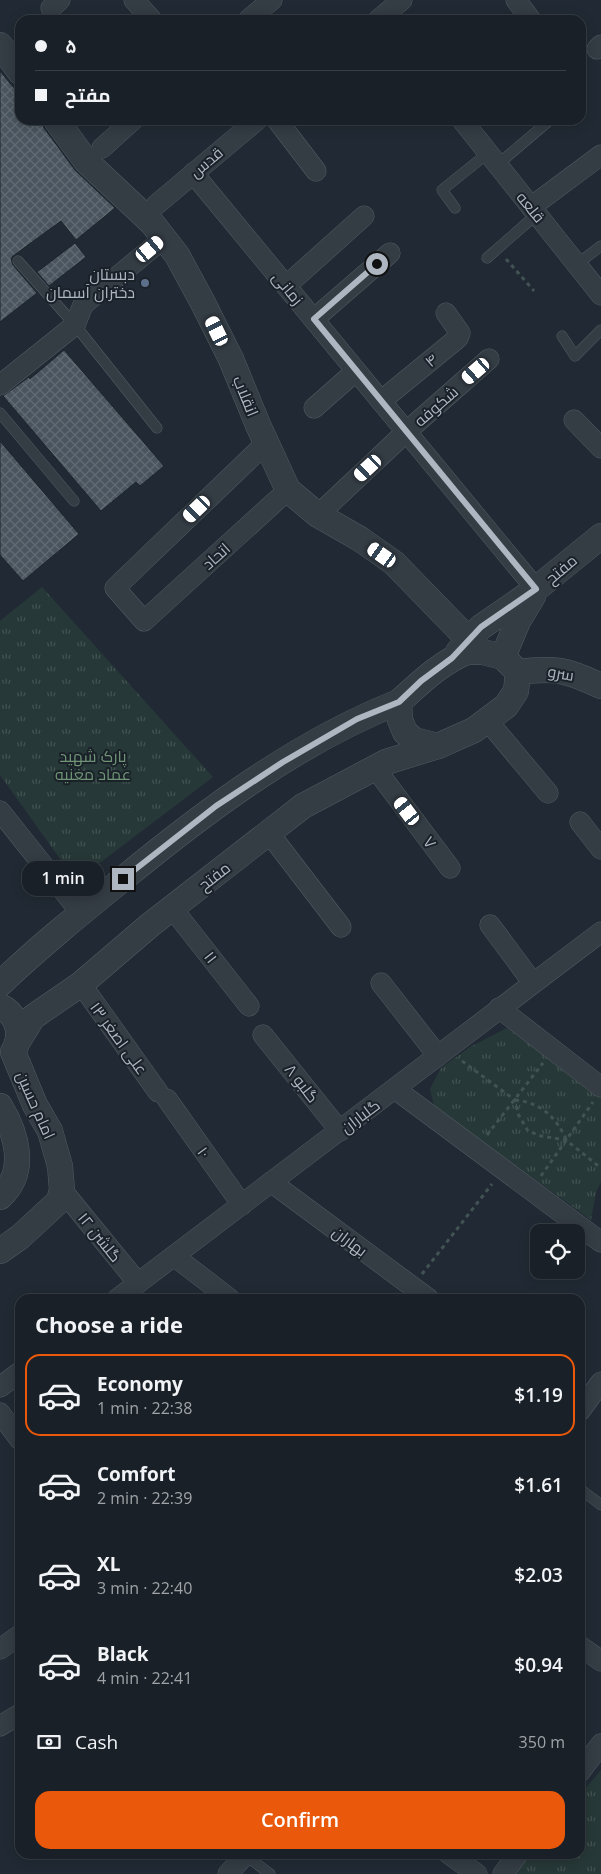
<!DOCTYPE html>
<meta charset="utf-8">
<style>
:root{--surface:#192027;--page:#22282f;--text:#f1f3f6;--muted:#9fa3a7;--line:#373e44;--accent:#ea580c}
body{margin:0;font-family:"Open Sans",Cairo,sans-serif;background:var(--page);color:var(--text);height:100vh;display:flex;flex-direction:column;font-size:19px;white-space:nowrap}
*{box-sizing:border-box;margin:0}
p{font-size:16px;color:var(--muted)}
.icon{flex:none;width:28px;height:28px;fill:none;stroke:currentColor;stroke-width:2;stroke-linecap:round;stroke-linejoin:round}
.map{position:relative;flex:1;overflow:hidden}
.details{position:absolute;left:15px;top:1294px;width:570px;height:565px;display:flex;flex-direction:column;background:var(--surface);border-radius:15px;box-shadow:0 2px 12px #0003,0 0 0 1px var(--line)}
.details>*{flex:none}
.top-card{position:absolute;left:15px;top:15px;width:571px;height:110px;border-radius:15px;box-shadow:0 2px 12px #0003,0 0 0 1px var(--line);display:grid;align-content:center;height:110px;padding:0 20px;background:var(--surface)}
.controls{position:absolute;left:530px;top:1224px;display:grid;gap:10px}
.controls a{display:grid;place-items:center;width:55px;height:55px;border-radius:10px;background:var(--surface);box-shadow:0 2px 12px #0003,0 0 0 1px var(--line);font-size:25px}
.end{position:absolute;width:22px;height:22px;margin:-11px;border:6px solid #aeb7c1;background:#111;box-shadow:0 0 0 2px #111}
.from{border-radius:50%}
.bubble{position:absolute;height:35px;border-radius:15px;background:var(--surface);box-shadow:0 2px 12px #0003,0 0 0 1px var(--line);font-size:16px;font-weight:600;line-height:35px;text-align:center}
.car{position:absolute;width:15px;height:30px;margin:-15px -8px;border-radius:6px;box-shadow:0 0 4px 1px #0007;background:linear-gradient(#fff 24%,#345 0 40%,#fff 0 76%,#345 0 86%,#fff 0)}
.top-card b{display:flex;align-items:center;gap:18px;height:48px;font-size:19px}
.top-card b+b{border-top:1px solid var(--line)}
.top-card i{width:12px;height:12px;background:var(--text)}
ul{padding:0;list-style:none}
li{display:flex;align-items:center;gap:15px;height:82px;margin:0 10px 8px;padding:0 10px;border:2px solid transparent;border-radius:15px}
li div{flex:1}
li b{display:block;font-size:19px}
li em{font-style:normal;font-weight:600}
li.current{border-color:var(--accent)}
li>.icon{width:45px;height:45px;stroke-width:1.5}
h2{padding:0 20px;font-size:22px;line-height:60px}
.pay{display:flex;align-items:center;gap:12px;height:55px;padding:0 20px;font-size:19px}
.pay p{margin-inline-start:auto}
.cta{display:flex;gap:10px;margin-top:auto;padding:10px 20px}
.cta a{flex:1;height:58px;border-radius:15px;background:var(--accent);color:#fff;font-size:20px;font-weight:600;line-height:58px;text-align:center}
.map>svg:first-child{display:block}
.park{fill:url(#park-tufts)}
.building{fill:url(#building-cross-hatch);stroke:#1c232b}
.lines{fill:none;stroke-linecap:round;stroke-linejoin:round}
.service-casing{stroke:#525a62;stroke-width:11}
.minor-casing{stroke:#525a62;stroke-width:21}
.tertiary-casing{stroke:#525a62;stroke-width:26}
.path{stroke:#425354;stroke-width:3;stroke-dasharray:4 4;stroke-linecap:butt}
.service{stroke:#343c44;stroke-width:10}
.minor{stroke:#343c44;stroke-width:20}
.tertiary{stroke:#343c44;stroke-width:25}
.route{stroke:#aeb7c1;stroke-width:6}
.service-dot{fill:#5c6f8a;stroke:#1a2129;stroke-width:2}
.labels{text-anchor:middle;stroke-width:4;stroke-linejoin:round;paint-order:stroke}
.street-label{font-size:16px;fill:#aeb7c1;stroke:#1a2129}
.poi-label{font-size:16px;fill:#aeb7c1;stroke:#1a2129;text-anchor:end}
.park-label{font-size:16px;fill:#709576;stroke:#1a2129}
</style>
<div class="map">
<svg width="601" height="1874" viewBox="0 0 601 1874">
<defs>
<pattern id="park-tufts" width="24" height="20" patternUnits="userSpaceOnUse" patternTransform="scale(1.25)"><rect width="24" height="20" fill="#263837"/><path d="M3 7l-1-3M5 7V3M7 7l1-3M15 17l-1-3M17 17v-4M19 17l1-3" fill="none" stroke="#435352"/></pattern>
<pattern id="building-cross-hatch" width="8" height="8" patternUnits="userSpaceOnUse" patternTransform="scale(1.25)"><rect width="8" height="8" fill="#4a555f"/><path d="M0 0l8 8M0 8l8-8" fill="none" stroke="#626b74"/></pattern>
</defs>
<rect width="100%" height="100%" fill="#212a34"/>
<!-- park -->
<g class="park">
<path d="M42,587L213,777L76,881L0,775V621Z"/>
<path d="M507,1028L601,1098V1182L596,1192L591,1220L434,1106L430,1089L441,1068L470,1047Z"/>
<path d="M601,1770V1874H515L532,1854H580V1795Z"/>
</g>
<!-- building -->
<g class="building">
<path d="M0,71L20,95V120H41L44,128L75,170L115,208L76,240L61,221L13,256L11,259L13,265L37,293L0,322Z"/>
<path d="M75,243L86,257L49,286L37,272Z"/>
<path d="M64,350L164,466L140,486L136,482L101,511L3,396L29,377L30,379Z"/>
<path d="M0,441L79,534L23,581L0,555Z"/>
</g>
<g class="lines">
<!-- service casing -->
<g class="service-casing">
<g id="service">
<path d="M497,165L550,120"/>
<path d="M455,208L442,190L488,153"/>
<path d="M487,258L537,214"/>
<path d="M18,261L75,325L157,428"/>
<path d="M577,264L601,246"/>
<path d="M562,336L575,356L601,330"/>
<path d="M0,413L74,501"/>
<path d="M580,1489L601,1505"/>
<path d="M245,1855L270,1874"/>
</g>
</g>
<!-- minor casing -->
<g class="minor-casing">
<g id="minor">
<path d="M134,0L152,20"/>
<path d="M516,0L531,20"/>
<path d="M51,8L60,0"/>
<path d="M248,20L272,0"/>
<path d="M378,20L402,0"/>
<path d="M597,49L601,45"/>
<path d="M277,120L316,171"/>
<path d="M462,120L601,295"/>
<path d="M102,148L133,120"/>
<path d="M193,173L536,589"/>
<path d="M156,205L257,120"/>
<path d="M531,207L601,155"/>
<path d="M286,286L364,216"/>
<path d="M314,319L390,253"/>
<path d="M0,385L75,325L83,305L164,238"/>
<path d="M381,401L458,338L460,333L446,313"/>
<path d="M314,408L356,371"/>
<path d="M574,420L601,448"/>
<path d="M266,443L115,588L144,621L288,490"/>
<path d="M318,515L406,432L489,359"/>
<path d="M487,720L548,793"/>
<path d="M375,768L450,868"/>
<path d="M0,811L81,913"/>
<path d="M580,822L601,849"/>
<path d="M269,833L341,927"/>
<path d="M172,908L249,1006"/>
<path d="M490,925L533,983"/>
<path d="M381,983L438,1056"/>
<path d="M81,984L158,1092"/>
<path d="M499,1008L601,1087"/>
<path d="M263,1035L340,1131"/>
<path d="M395,1089L601,1242"/>
<path d="M167,1099L242,1205"/>
<path d="M271,1182L429,1299"/>
<path d="M62,1190L138,1283"/>
<path d="M174,1256L230,1299"/>
<path d="M117,1299L601,932"/>
<path d="M0,1387L20,1372"/>
<path d="M580,1411L601,1382"/>
<path d="M0,1413L20,1440"/>
<path d="M580,1646L601,1661"/>
<path d="M0,1649L20,1635"/>
<path d="M0,1726L20,1714"/>
<path d="M580,1772L601,1744"/>
<path d="M449,1854L477,1874"/>
<path d="M228,1874L246,1854"/>
<path d="M503,1874L518,1854"/>
</g>
</g>
<!-- tertiary casing -->
<g class="tertiary-casing">
<g id="tertiary">
<path d="M0,45L20,72"/>
<path d="M56,120L86,161L152,223L177,255L203,303L231,359L258,425L288,490L318,515L360,539L394,563L469,640"/>
<path d="M458,652L481,627L536,589L601,536"/>
<path d="M467,652H483L503,657L518,672L516,691L506,706L474,730L438,746L414,740L405,732L400,720L399,702C420,683 440,663 467,652Z"/>
<path d="M503,657L518,621L533,596"/>
<path d="M518,672C556,667 567,670 601,686"/>
<path d="M0,984C40,946 82,912 124,878C207,810 299,741 399,702"/>
<path d="M0,1006C16,1014 23,1032 15,1048"/>
<path d="M17,1043L33,1017L81,984L150,925L303,806L386,762L438,746"/>
<path d="M0,1106C17,1134 28,1172 0,1197"/>
<path d="M0,1251L20,1237L59,1201L62,1190L60,1166L50,1131L35,1105L13,1052"/>
</g>
</g>
<!-- path -->
<g class="path">
<path d="M506,259L534,291"/>
<path d="M462,1061L515,1100L518,1114L528,1131L541,1136L566,1140L601,1168"/>
<path d="M515,1100C540,1102 556,1117 566,1139"/>
<path d="M487,1135L543,1063"/>
<path d="M541,1176L593,1102"/>
<path d="M422,1274L492,1184"/>
</g>
<!-- service -->
<use href="#service" class="service"/>
<!-- minor -->
<use href="#minor" class="minor"/>
<!-- tertiary -->
<use href="#tertiary" class="tertiary"/>
</g>
<g class="lines">
<!-- route -->
<path class="route" d="M123,879L216,806L283,762L357,719L399,702L421,681L452,658L481,627L536,589L314,319L377,264"/>
</g>
<!-- markers -->
<circle class="service-dot" cx="145" cy="283" r="5"/>
<g class="labels">
<!-- street labels -->
<g class="street-label">
<text transform="translate(206 162) rotate(-40)" y="6">قدس</text>
<text transform="translate(531 207) rotate(51)" y="6">قلعه</text>
<text transform="translate(288 288) rotate(50)" y="6">زمانی</text>
<text transform="translate(431 360) rotate(-40)" y="6">۴</text>
<text transform="translate(246 396) rotate(68)" y="6">انقلاب</text>
<text transform="translate(436 406) rotate(-41)" y="6">شکوفه</text>
<text transform="translate(216 556) rotate(-42)" y="6">اتحاد</text>
<text transform="translate(561 569) rotate(-40)" y="6">مفتح</text>
<text transform="translate(561 673) rotate(10)" y="6">سرو</text>
<text transform="translate(430 842) rotate(53)" y="6">۷</text>
<text transform="translate(214 876) rotate(-38)" y="6">مفتح</text>
<text transform="translate(211 957) rotate(52)" y="6">۱۱</text>
<text transform="translate(119 1038) rotate(54)" y="6">علی اصغر ۱۳</text>
<text transform="translate(302 1083) rotate(52)" y="6">گلبو ۸</text>
<text transform="translate(36 1105) rotate(66)" y="6">امام حسین</text>
<text transform="translate(360 1116) rotate(-37)" y="6">گلباران</text>
<text transform="translate(204 1152) rotate(54)" y="6">۱۰</text>
<text transform="translate(100 1237) rotate(51)" y="6">گلشن ۱۲</text>
<text transform="translate(350 1241) rotate(37)" y="6">بهاران</text>
</g>
<!-- poi labels -->
<g class="poi-label">
<text x="135" y="280">دبستان<tspan x="135" dy="18">دختران آسمان</tspan></text>
</g>
<!-- park labels -->
<g class="park-label">
<text x="93" y="762">پارک شهید<tspan x="93" dy="18">عماد مغنیه</tspan></text>
</g>
</g>
</svg>
<div class="controls">
<a><svg class="icon" aria-label="locate" viewBox="0 0 24 24"><circle cx="12" cy="12" r="6"/><path d="M12 2v4M12 18v4M2 12h4M18 12h4"/></svg></a>
</div>
<i class="end from" style="left:377px;top:264px"></i>
<i class="end" style="left:123px;top:879px"></i>
<div class="bubble" style="left:22px;top:861px;width:82px">1 min</div>
<i class="car" style="left:150px;top:249px;rotate:50deg"></i>
<i class="car" style="left:217px;top:331px;rotate:334deg"></i>
<i class="car" style="left:476px;top:371px;rotate:229deg"></i>
<i class="car" style="left:368px;top:468px;rotate:227deg"></i>
<i class="car" style="left:197px;top:509px;rotate:226deg"></i>
<i class="car" style="left:382px;top:555px;rotate:305deg"></i>
<i class="car" style="left:407px;top:811px;rotate:323deg"></i>
<div class="top-card">
<b><i class="from"></i>۵</b>
<b><i></i>مفتح</b>
</div>
<section class="details">
<h2>Choose a ride</h2>
<ul>
<li class="current"><svg class="icon" aria-label="car" viewBox="0 0 24 24"><path d="M5 17H2v-5l4-1 3-4h7l3 4 3 1v5h-3M9 17h6M6 11h13"/><circle cx="7" cy="17" r="2"/><circle cx="17" cy="17" r="2"/></svg><div><b>Economy</b><p>1 min · 22:38</p></div><em>$1.19</em></li>
<li><svg class="icon" aria-label="car" viewBox="0 0 24 24"><path d="M5 17H2v-5l4-1 3-4h7l3 4 3 1v5h-3M9 17h6M6 11h13"/><circle cx="7" cy="17" r="2"/><circle cx="17" cy="17" r="2"/></svg><div><b>Comfort</b><p>2 min · 22:39</p></div><em>$1.61</em></li>
<li><svg class="icon" aria-label="car" viewBox="0 0 24 24"><path d="M5 17H2v-5l4-1 3-4h7l3 4 3 1v5h-3M9 17h6M6 11h13"/><circle cx="7" cy="17" r="2"/><circle cx="17" cy="17" r="2"/></svg><div><b>XL</b><p>3 min · 22:40</p></div><em>$2.03</em></li>
<li><svg class="icon" aria-label="car" viewBox="0 0 24 24"><path d="M5 17H2v-5l4-1 3-4h7l3 4 3 1v5h-3M9 17h6M6 11h13"/><circle cx="7" cy="17" r="2"/><circle cx="17" cy="17" r="2"/></svg><div><b>Black</b><p>4 min · 22:41</p></div><em>$0.94</em></li>
</ul>
<div class="pay"><svg class="icon" aria-label="cash" viewBox="0 0 24 24"><path d="M3 7h18v10H3z"/><circle cx="12" cy="12" r="2"/></svg>Cash<p>350 m</p></div>
<div class="cta"><a>Confirm</a></div>
</section>
</div>
